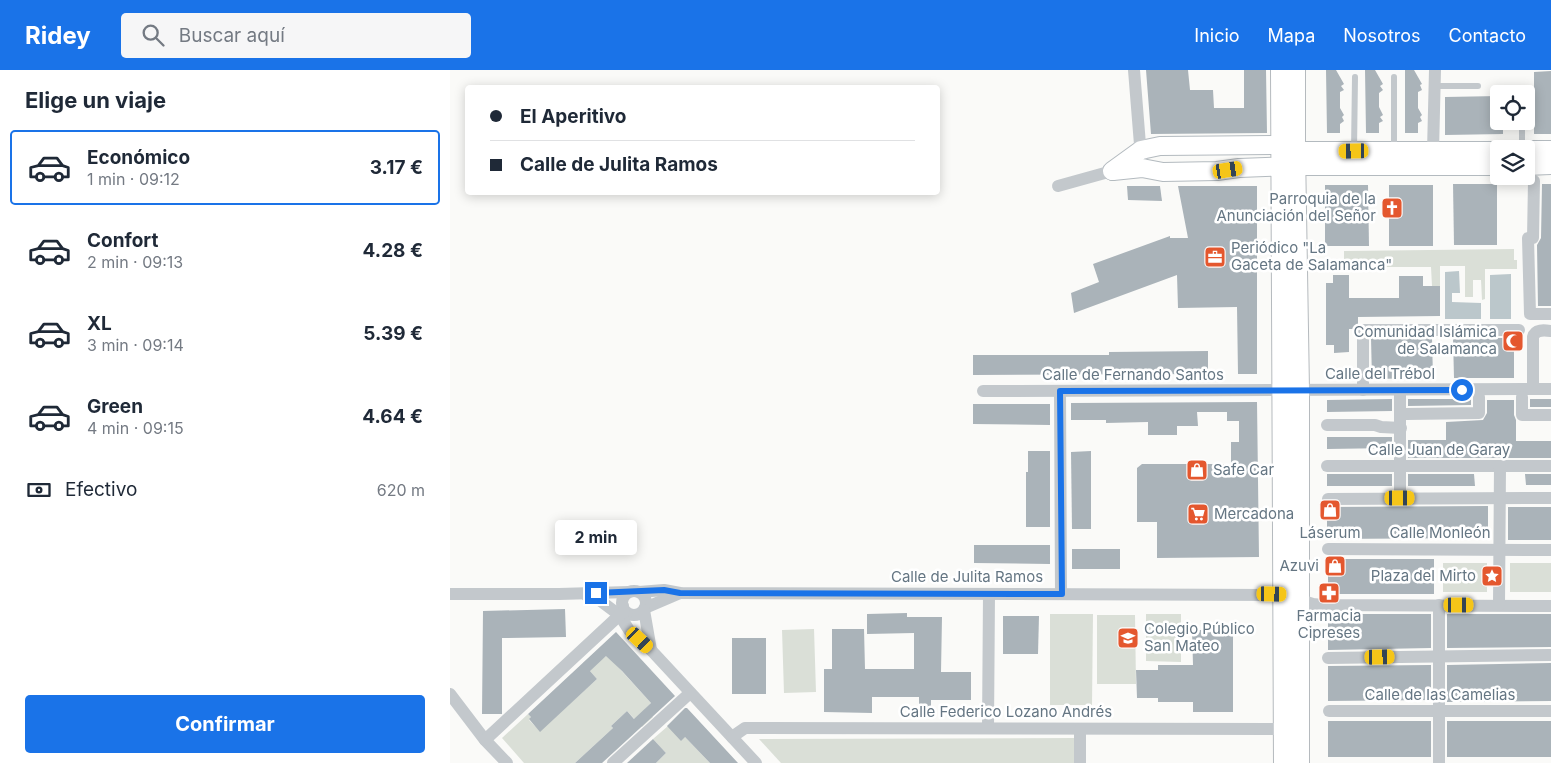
<!DOCTYPE html>
<html lang="es">
<meta charset="utf-8">
<style>
:root{--surface:#fff;--page:#f6f6f7;--text:#1f2937;--muted:#747a83;--line:#e0e1e3;--accent:#1a73e8}
body{margin:0;font-family:Inter,sans-serif;background:var(--page);color:var(--text);height:100vh;display:flex;flex-direction:column;font-size:19px;white-space:nowrap}
*{box-sizing:border-box;margin:0}
p{font-size:16px;color:var(--muted)}
.icon{flex:none;width:28px;height:28px;fill:none;stroke:currentColor;stroke-width:2;stroke-linecap:round;stroke-linejoin:round}
.map{position:relative;flex:1;overflow:hidden}
.details{display:flex;flex-direction:column;background:var(--surface);width:450px}
.details>*{flex:none}
.hud{position:absolute;left:15px;top:15px;width:475px;height:110px;border-radius:5px;box-shadow:0 2px 12px #0003;display:grid;align-content:center;height:110px;padding:0 25px;background:var(--surface)}
.controls{position:absolute;left:1040px;top:15px;display:grid;gap:10px}
.controls a{display:grid;place-items:center;width:45px;height:45px;border-radius:5px;background:var(--surface);box-shadow:0 2px 12px #0003;font-size:25px}
.end{position:absolute;width:22px;height:22px;margin:-11px;border:6px solid #1a73e8;background:#fff;box-shadow:0 0 0 2px #fff}
.from{border-radius:50%}
.bubble{position:absolute;height:35px;border-radius:5px;background:var(--surface);box-shadow:0 2px 12px #0003;font-size:16px;font-weight:700;line-height:35px;text-align:center}
.car{position:absolute;width:15px;height:30px;margin:-15px -8px;border-radius:6px;box-shadow:0 0 4px 1px #0007;background:linear-gradient(#f5c518 24%,#345 0 40%,#f5c518 0 76%,#345 0 86%,#f5c518 0)}
.hud b{display:flex;align-items:center;gap:18px;height:48px;font-size:19px}
.hud b+b{border-top:1px solid var(--line)}
.hud i{width:12px;height:12px;background:var(--text)}
ul{padding:0;list-style:none}
li{display:flex;align-items:center;gap:15px;height:75px;margin:0 10px 8px;padding:0 15px;border:2px solid transparent;border-radius:5px}
li div{flex:1}
li b{display:block;font-size:19px}
li em{font-style:normal;font-weight:700}
li.on{border-color:var(--accent)}
li>.icon{width:45px;height:45px;stroke-width:1.5}
h2{padding:0 25px;font-size:22px;line-height:60px}
.pay{display:flex;align-items:center;gap:12px;height:55px;padding:0 25px;font-size:19px}
.pay p{margin-inline-start:auto}
.action{display:flex;gap:10px;margin-top:auto;padding:10px 25px}
.action a{flex:1;height:58px;border-radius:5px;background:var(--accent);color:#fff;font-size:20px;font-weight:700;line-height:58px;text-align:center}
header{display:flex;align-items:center;gap:30px;box-sizing:border-box;height:70px;padding:0 25px;background:var(--accent);color:#fff}
header strong{font-size:24px}
nav{display:flex;gap:28px;margin-inline-start:auto;font-size:18px}
.search{width:350px;height:45px;background:var(--page);display:flex;align-items:center;gap:12px;box-sizing:border-box;padding:0 18px;border-radius:5px;color:var(--muted);font-size:19px}
main{display:flex;flex:1;min-height:0}
.map>svg:first-child{display:block}
.green{fill:#dadfd7}
.water{fill:#bbc7cb}
.building{fill:#aab3b9}
.lines{fill:none;stroke-linecap:round;stroke-linejoin:round}
.secondary-casing{stroke:#b3babf;stroke-width:20}
.primary-casing{stroke:#b5babe;stroke-width:22}
.lane{stroke:#c3c8cc;stroke-width:6}
.street{stroke:#c3c8cc;stroke-width:12}
.secondary{stroke:#fff;stroke-width:18}
.primary{stroke:#fff;stroke-width:20}
.route{stroke:#1a73e8;stroke-width:6}
.labels{text-anchor:middle;stroke-width:5;stroke-linejoin:round;paint-order:stroke}
.poi-label{font-size:15px;fill:#657683;stroke:#fff;text-anchor:end}
.street-label{font-size:15px;fill:#657683;stroke:#fff}
</style>
<header>
<strong>Ridey</strong>
<div class="search"><svg class="icon" aria-label="search" viewBox="0 0 24 24"><circle cx="10" cy="10" r="6"/><path d="M15 15l6 6"/></svg>Buscar aquí</div>
<nav><a>Inicio</a><a>Mapa</a><a>Nosotros</a><a>Contacto</a></nav>
</header>
<main>
<section class="details">
<h2>Elige un viaje</h2>
<ul>
<li class="on"><svg class="icon" aria-label="car" viewBox="0 0 24 24"><path d="M5 17H2v-5l4-1 3-4h7l3 4 3 1v5h-3M9 17h6M6 11h13"/><circle cx="7" cy="17" r="2"/><circle cx="17" cy="17" r="2"/></svg><div><b>Económico</b><p>1 min · 09:12</p></div><em>3.17 €</em></li>
<li><svg class="icon" aria-label="car" viewBox="0 0 24 24"><path d="M5 17H2v-5l4-1 3-4h7l3 4 3 1v5h-3M9 17h6M6 11h13"/><circle cx="7" cy="17" r="2"/><circle cx="17" cy="17" r="2"/></svg><div><b>Confort</b><p>2 min · 09:13</p></div><em>4.28 €</em></li>
<li><svg class="icon" aria-label="car" viewBox="0 0 24 24"><path d="M5 17H2v-5l4-1 3-4h7l3 4 3 1v5h-3M9 17h6M6 11h13"/><circle cx="7" cy="17" r="2"/><circle cx="17" cy="17" r="2"/></svg><div><b>XL</b><p>3 min · 09:14</p></div><em>5.39 €</em></li>
<li><svg class="icon" aria-label="car" viewBox="0 0 24 24"><path d="M5 17H2v-5l4-1 3-4h7l3 4 3 1v5h-3M9 17h6M6 11h13"/><circle cx="7" cy="17" r="2"/><circle cx="17" cy="17" r="2"/></svg><div><b>Green</b><p>4 min · 09:15</p></div><em>4.64 €</em></li>
</ul>
<div class="pay"><svg class="icon" aria-label="cash" viewBox="0 0 24 24"><path d="M3 7h18v10H3z"/><circle cx="12" cy="12" r="2"/></svg>Efectivo<p>620 m</p></div>
<div class="action"><a>Confirmar</a></div>
</section>
<div class="map">
<svg width="1101" height="693" viewBox="0 0 1101 693">
<rect width="100%" height="100%" fill="#fafaf8"/>
<!-- green -->
<g class="green">
<path d="M1064,179V190H1067V199H1035V229L1032,230L1031,210H1023V227H1015V196H990V216H982L981,197H894V181Z"/>
<rect x="993" y="493" width="44" height="29"/>
<rect x="1060" y="493" width="41" height="29"/>
<path d="M600,544H643L642,635H600Z"/>
<path d="M696,544H731V592L696,591Z"/>
<path d="M647,545H685L686,614H647Z"/>
<path d="M364,559L366,622L334,623L332,560Z"/>
<path d="M144,583L151,590L157,585L201,633L195,639L203,647L192,657L177,641L161,656L163,658L125,693H74L52,668L78,644L81,647L79,650L90,661L147,609L133,593Z"/>
<path d="M218,656L235,667L260,693H206L216,683L203,669Z"/>
<path d="M624,668V693H331L309,669Z"/>
</g>
<!-- water -->
<g class="water">
<path d="M1009,201L1010,223H1002V232L1031,233V249H995V202Z"/>
<path d="M1061,204V249H1040V205Z"/>
</g>
<!-- building -->
<g class="building">
<path d="M696,0H738L740,20H763L764,38H794V0H816L817,63L701,64Z"/>
<path d="M876,0H886L894,14L891,16L894,20L890,22V38L894,45L892,47L894,51L890,54V63H877Z"/>
<path d="M915,0H925L933,14L930,16L933,20L929,23V37L933,45L930,47L933,51L929,53V63H916Z"/>
<path d="M955,0H964L972,14L970,15L972,20L968,22V38L972,45L970,47L972,51L968,53V63H955Z"/>
<path d="M1101,1V64H1084V2Z"/>
<path d="M1049,26V51H1053V64L995,65V27Z"/>
<path d="M1003,114H1047V175H1004Z"/>
<path d="M1092,114H1101V236H1088L1087,175L1091,168Z"/>
<path d="M875,115H918L919,176H875Z"/>
<rect x="939" y="115" width="44" height="61"/>
<path d="M677,116H710L712,131L678,130Z"/>
<path d="M728,116H807V304H788L787,237L728,238L727,205L624,243L621,223L649,212L643,194L720,166V168H738Z"/>
<path d="M883,205H899V228H949V206H973V216H990V246L908,247V254L905,259H899V282L884,283V275H876V213H883Z"/>
<path d="M921,268H982L983,308L922,309Z"/>
<path d="M1003,268H1064V308H1004Z"/>
<path d="M758,281V304L523,305V285H659V282Z"/>
<path d="M942,329V341L877,342V330Z"/>
<path d="M958,329H1021V335L958,336Z"/>
<rect x="1080" y="329" width="21" height="8"/>
<path d="M1037,330H1064V345L1066,350V371H1101V388H958V370H996V352L1033,350L1037,343Z"/>
<path d="M807,332L809,487L707,488V452H687V398L692,394H781V372H789V351H777V342H747L748,356H727V365H698V352L656,353V350H621V333Z"/>
<path d="M523,334H600V355L523,354Z"/>
<path d="M877,367H942V378L877,379Z"/>
<path d="M578,381H600V457H576V402H578Z"/>
<path d="M641,381V459H622L621,382Z"/>
<rect x="877" y="404" width="65" height="12"/>
<path d="M958,404H1024L1025,416H958Z"/>
<path d="M1075,404H1101V415H1076Z"/>
<path d="M1038,436V468L877,469V437Z"/>
<rect x="1058" y="437" width="43" height="33"/>
<path d="M524,475H600V494L524,493Z"/>
<rect x="622" y="479" width="48" height="20"/>
<rect x="878" y="489" width="106" height="35"/>
<path d="M115,539L116,567L52,568V644H32L33,541Z"/>
<path d="M457,543V547H492L491,602H521V630H481V642H469V627H422V643L374,642V599H382V559H414L415,599H464V563L417,564V544Z"/>
<path d="M878,544H981V578L878,580Z"/>
<path d="M997,544H1101V577L997,578Z"/>
<path d="M553,546H589L588,584H553Z"/>
<path d="M742,560H783V642H743V632H708V628H687L686,600H708V595H743Z"/>
<path d="M166,562L225,626L152,693H125L163,658L161,656L177,641L184,649L201,633L172,601L156,586L140,601L147,609L90,662L79,649L81,647L78,644Z"/>
<rect x="282" y="568" width="34" height="56"/>
<path d="M1101,593V631L997,632V595Z"/>
<path d="M981,595V630L878,631V596Z"/>
<path d="M235,638H237L288,693H260L235,667L231,671L217,656Z"/>
<rect x="878" y="651" width="103" height="36"/>
<rect x="997" y="651" width="104" height="36"/>
<path d="M203,669L216,683L206,693H177Z"/>
</g>
<g class="lines">
<!-- secondary casing -->
<g class="secondary-casing">
<g id="secondary">
<path d="M1076,80H1101"/>
<path d="M1076,96L1101,95"/>
<path d="M662,101L691,80L710,76L831,75L845,81H1049"/>
<path d="M663,101L692,98L713,102L767,101L789,98L845,96H1049"/>
</g>
</g>
<!-- primary casing -->
<g class="primary-casing">
<g id="primary">
<path d="M831,0L834,693"/>
<path d="M845,0V81L849,320V693"/>
</g>
</g>
<!-- lane -->
<g class="lane">
<path d="M944,7V80"/>
<path d="M985,16H1028"/>
<path d="M1072,79V51"/>
<path d="M904,80L905,7"/>
</g>
<!-- street -->
<g class="street">
<path d="M684,0L691,87"/>
<path d="M983,81L985,0"/>
<path d="M1084,111L1083,168H1078L1080,244H1101"/>
<path d="M608,116L662,101"/>
<path d="M1083,319V267C1085,259 1094,260 1101,261"/>
<path d="M913,320V260H1069"/>
<path d="M533,321L1101,319"/>
<path d="M610,321L611,524"/>
<path d="M1072,327V345H1101"/>
<path d="M956,344L1029,343V327"/>
<path d="M877,355H925L931,357L951,358"/>
<path d="M877,396H1101"/>
<path d="M878,429L1101,428"/>
<path d="M950,429V320"/>
<path d="M878,479L1101,480"/>
<circle cx="184" cy="533" r="12"/>
<path d="M189,522L214,520L230,523L834,525L863,534L872,535L1101,536"/>
<path d="M0,524H109L179,522"/>
<path d="M137,526L148,529L164,541L177,543"/>
<path d="M989,535V693"/>
<path d="M1049,535L1050,396"/>
<path d="M173,536L172,549L179,560L201,580L306,693"/>
<path d="M195,538L230,523"/>
<path d="M194,540L201,580"/>
<path d="M878,588L1101,585"/>
<path d="M0,624L35,670L57,693"/>
<path d="M879,641H1101"/>
<path d="M538,658L539,524"/>
<path d="M282,667L295,658L834,659"/>
<path d="M35,670L174,541"/>
<path d="M163,693L240,623"/>
<path d="M630,693V659"/>
</g>
<!-- secondary -->
<use href="#secondary" class="secondary"/>
<!-- primary -->
<use href="#primary" class="primary"/>
</g>
<g class="lines">
<!-- route -->
<path class="route" d="M146,523L214,520L230,523L612,524L610,321L1012,320"/>
</g>
<!-- icons -->
<defs>
<g id="church-square" transform="scale(1.125)"><rect x="-9" y="-9" width="18" height="18" rx="4" fill="#e4572e" stroke="#fff"/><path d="M-1.2-6h2.4v3.5h3.3v2.4h-3.3V6h-2.4V-.1h-3.3v-2.4h3.3Z" fill="#fff"/></g>
<g id="office-square" transform="scale(1.125)"><rect x="-9" y="-9" width="18" height="18" rx="4" fill="#e4572e" stroke="#fff"/><path d="M-6-3h4V-5.5h4V-3h4V5H-6ZM-1-4.5V-3h2v-1.5ZM-6 0V1H6V0Z" fill="#fff"/></g>
<g id="mosque-square" transform="scale(1.125)"><rect x="-9" y="-9" width="18" height="18" rx="4" fill="#e4572e" stroke="#fff"/><path d="M3.5-4.9A6 6 0 1 0 3.5 4.9A5 5 0 1 1 3.5-4.9Z" fill="#fff"/></g>
<g id="shop-square" transform="scale(1.125)"><rect x="-9" y="-9" width="18" height="18" rx="4" fill="#e4572e" stroke="#fff"/><path d="M-5-2.5h2.3a2.7 3.5 0 0 1 5.4 0H5L5.5 6h-11ZM-1.5-2.5h3a1.5 2.3 0 0 0-3 0Z" fill="#fff"/></g>
<g id="supermarket-square" transform="scale(1.125)"><rect x="-9" y="-9" width="18" height="18" rx="4" fill="#e4572e" stroke="#fff"/><path d="M-6-5.5h2.5l.6 2H6L4.5 2H-2.5L-4.4-4H-6ZM-1.5 3.2a1.3 1.3 0 1 0 .1 0ZM3 3.2a1.3 1.3 0 1 0 .1 0Z" fill="#fff"/></g>
<g id="sight-square" transform="scale(1.125)"><rect x="-9" y="-9" width="18" height="18" rx="4" fill="#e4572e" stroke="#fff"/><path d="M0-6L1.8-2.2L6-1.7L2.9 1.2L3.7 5.4L0 3.3L-3.7 5.4L-2.9 1.2L-6-1.7L-1.8-2.2Z" fill="#fff"/></g>
<g id="pharmacy-square" transform="scale(1.125)"><rect x="-9" y="-9" width="18" height="18" rx="4" fill="#e4572e" stroke="#fff"/><path d="M-2-6h4v4h4v4h-4v4h-4v-4h-4v-4h4Z" fill="#fff"/></g>
<g id="school-square" transform="scale(1.125)"><rect x="-9" y="-9" width="18" height="18" rx="4" fill="#e4572e" stroke="#fff"/><path d="M0-5L7-2L0 1L-7-2ZM-4 1L0 2.5L4 1V4Q0 6-4 4Z" fill="#fff"/></g>
</defs>
<g fill-rule="evenodd">
<use href="#church-square" x="942" y="138"/>
<use href="#office-square" x="765" y="187"/>
<use href="#mosque-square" x="1063" y="271"/>
<use href="#shop-square" x="747" y="400"/>
<use href="#shop-square" x="880" y="440"/>
<use href="#supermarket-square" x="748" y="444"/>
<use href="#shop-square" x="885" y="496"/>
<use href="#sight-square" x="1042" y="506"/>
<use href="#pharmacy-square" x="879" y="523"/>
<use href="#school-square" x="678" y="568"/>
</g>
<g class="labels">
<!-- poi labels -->
<g class="poi-label">
<text x="926" y="134">Parroquia de la<tspan x="926" dy="17">Anunciación del Señor</tspan></text>
<text x="781" y="183" text-anchor="start">Periódico "La<tspan x="781" dy="17">Gaceta de Salamanca"</tspan></text>
<text x="1047" y="267">Comunidad Islámica<tspan x="1047" dy="17">de Salamanca</tspan></text>
<text x="763" y="405" text-anchor="start">Safe Car</text>
<text x="764" y="449" text-anchor="start">Mercadona</text>
<text x="880" y="468" text-anchor="middle">Láserum</text>
<text x="869" y="501">Azuvi</text>
<text x="1026" y="511">Plaza del Mirto</text>
<text x="879" y="551" text-anchor="middle">Farmacia<tspan x="879" dy="17">Cipreses</tspan></text>
<text x="694" y="564" text-anchor="start">Colegio Público<tspan x="694" dy="17">San Mateo</tspan></text>
</g>
<!-- street labels -->
<g class="street-label">
<text x="930" y="309">Calle del Trébol</text>
<text x="683" y="310">Calle de Fernando Santos</text>
<text x="989" y="385">Calle Juan de Garay</text>
<text x="990" y="468">Calle Monleón</text>
<text x="517" y="512">Calle de Julita Ramos</text>
<text x="990" y="630">Calle de las Camelias</text>
<text x="556" y="647">Calle Federico Lozano Andrés</text>
</g>
</g>
</svg>
<div class="controls">
<a><svg class="icon" aria-label="locate" viewBox="0 0 24 24"><circle cx="12" cy="12" r="6"/><path d="M12 2v4M12 18v4M2 12h4M18 12h4"/></svg></a>
<a><svg class="icon" aria-label="layers" viewBox="0 0 24 24"><path d="M12 4l9 5-9 5-9-5zM3 14l9 5 9-5"/></svg></a>
</div>
<i class="end from" style="left:1012px;top:320px"></i>
<i class="end" style="left:146px;top:523px"></i>
<div class="bubble" style="left:105px;top:450px;width:82px">2 min</div>
<i class="car" style="left:904px;top:81px;rotate:269deg"></i>
<i class="car" style="left:778px;top:100px;rotate:81deg"></i>
<i class="car" style="left:950px;top:428px;rotate:90deg"></i>
<i class="car" style="left:822px;top:524px;rotate:91deg"></i>
<i class="car" style="left:1009px;top:535px;rotate:90deg"></i>
<i class="car" style="left:190px;top:570px;rotate:133deg"></i>
<i class="car" style="left:930px;top:587px;rotate:89deg"></i>
<div class="hud">
<b><i class="from"></i>El Aperitivo</b>
<b><i></i>Calle de Julita Ramos</b>
</div>
</div>
</main>
